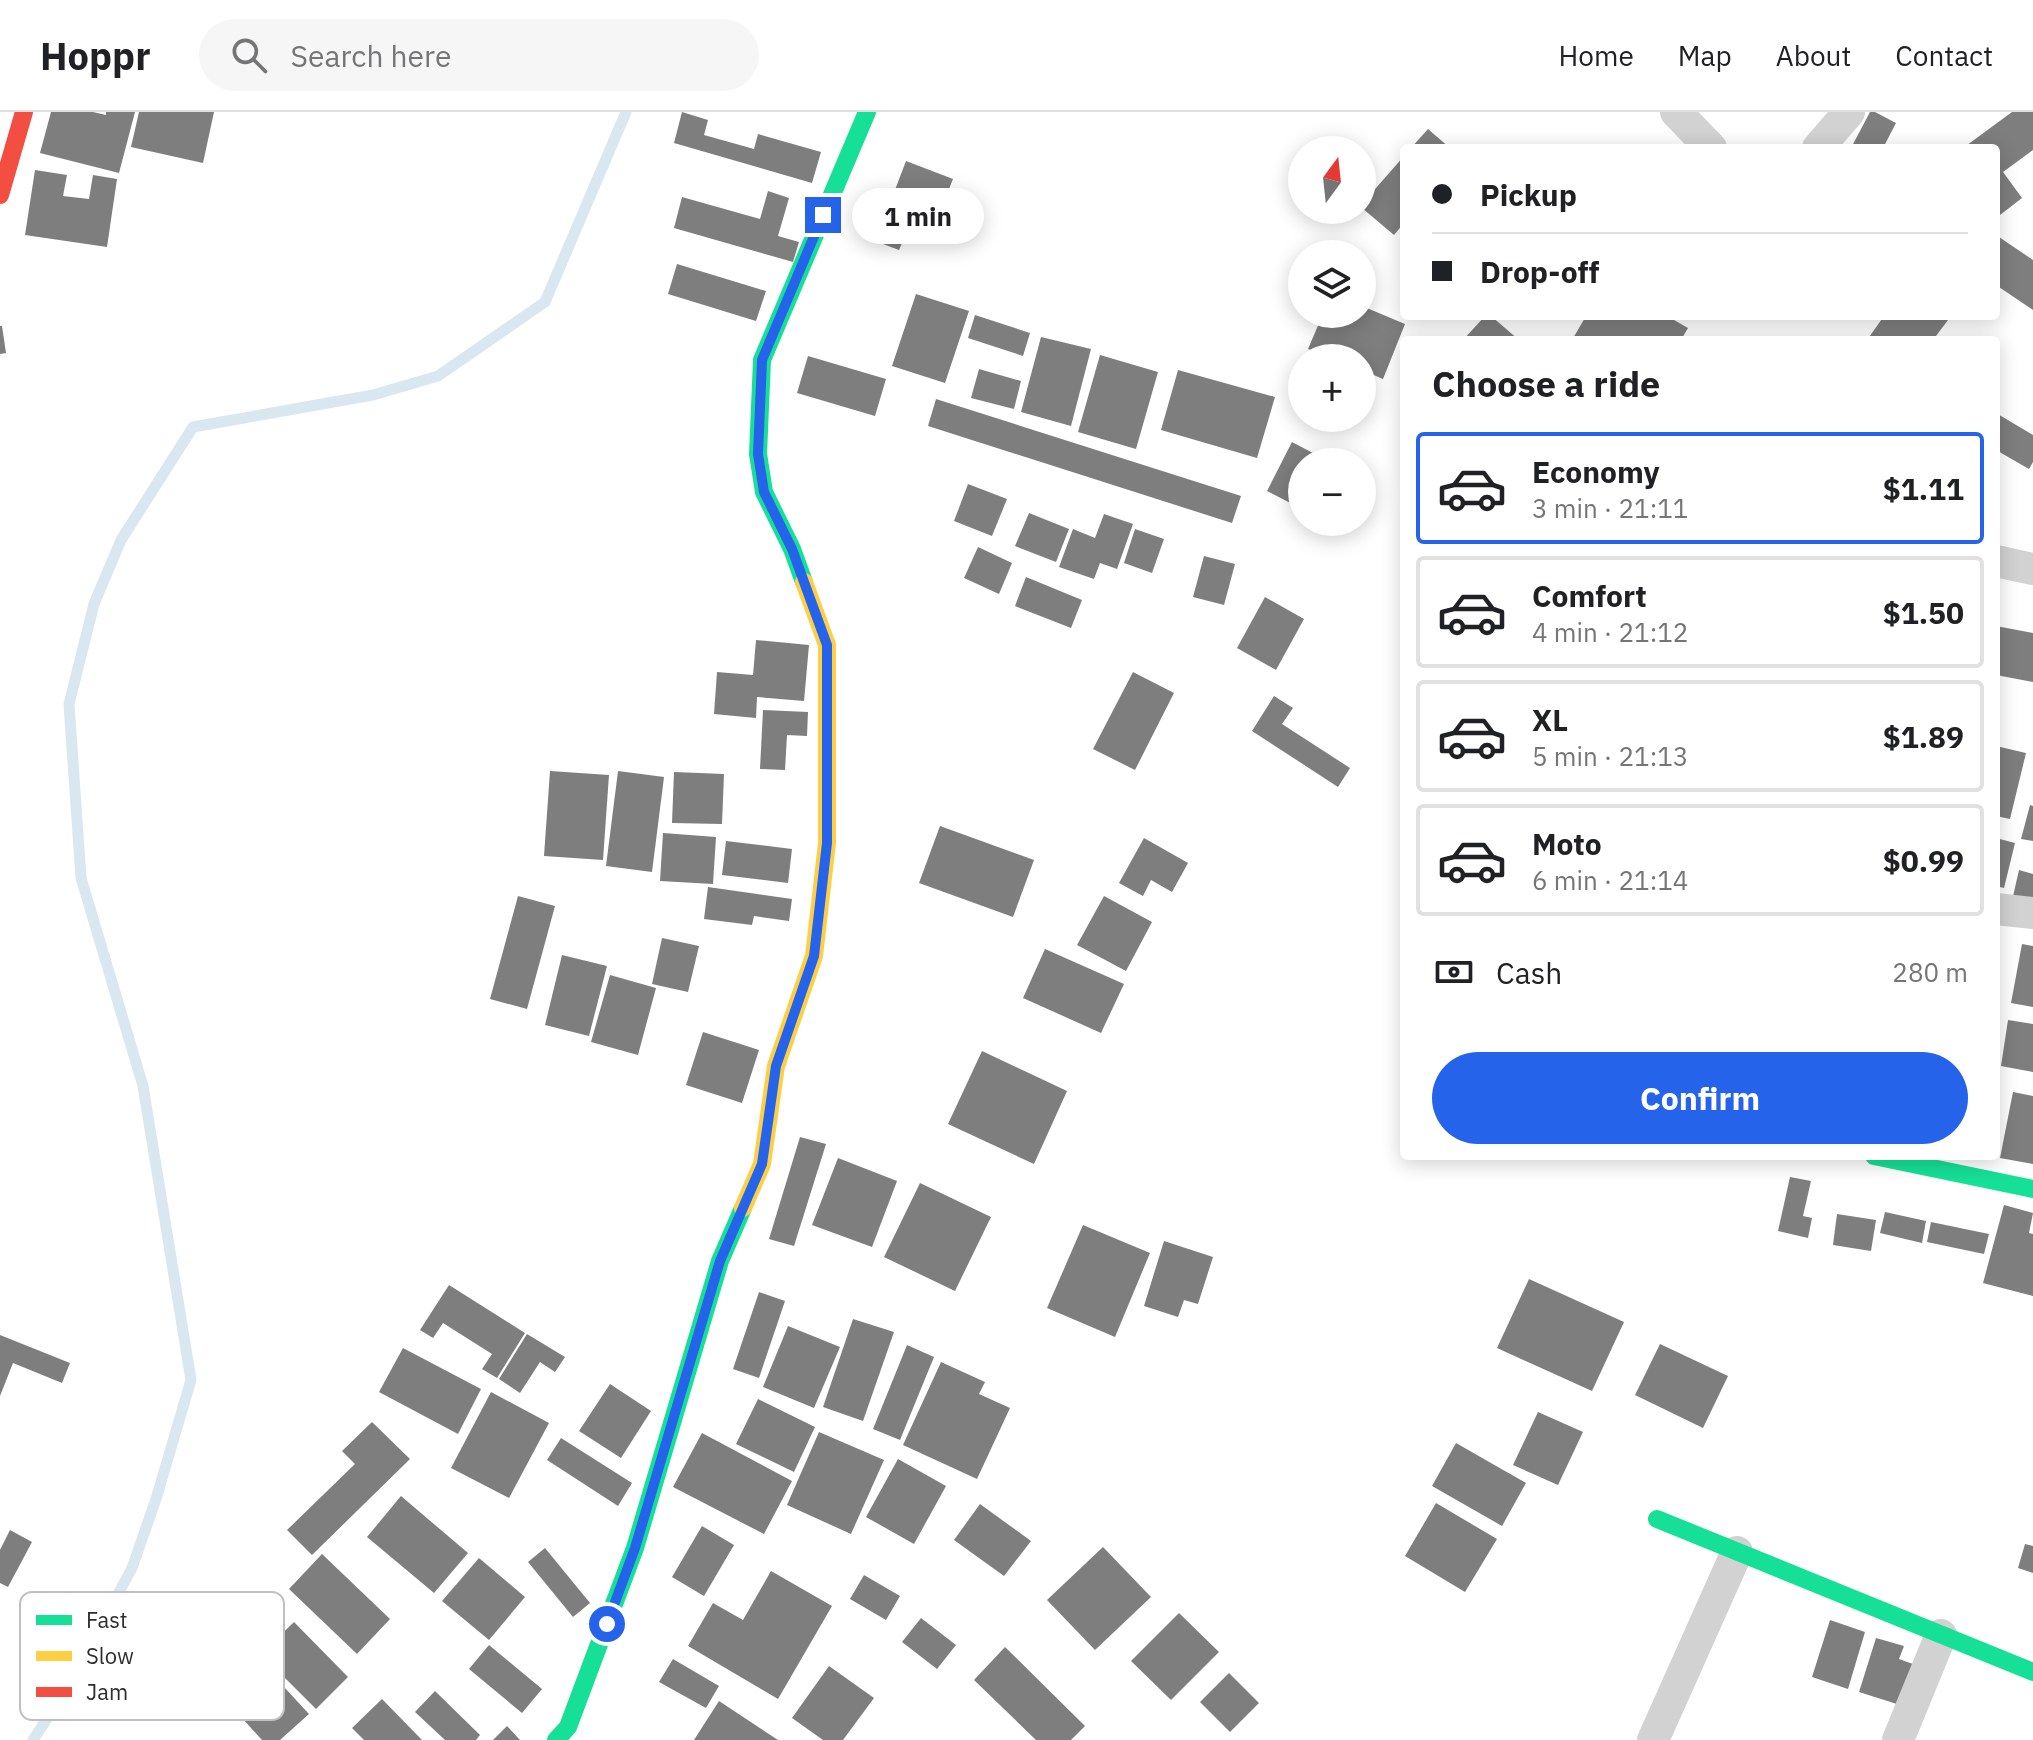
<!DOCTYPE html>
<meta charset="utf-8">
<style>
:root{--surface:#fff;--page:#f6f6f6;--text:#202124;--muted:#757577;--line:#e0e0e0;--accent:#2563eb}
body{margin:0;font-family:"IBM Plex Sans",sans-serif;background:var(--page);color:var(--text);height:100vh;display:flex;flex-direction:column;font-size:30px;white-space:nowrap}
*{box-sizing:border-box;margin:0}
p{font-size:26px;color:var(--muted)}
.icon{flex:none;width:44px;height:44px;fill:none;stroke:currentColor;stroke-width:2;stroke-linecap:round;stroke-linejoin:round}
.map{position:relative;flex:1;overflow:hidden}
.sheet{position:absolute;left:1400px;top:224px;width:600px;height:824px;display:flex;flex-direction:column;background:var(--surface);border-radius:8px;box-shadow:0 4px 20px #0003}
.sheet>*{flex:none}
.banner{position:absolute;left:1400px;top:32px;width:600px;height:176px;border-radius:8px;box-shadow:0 4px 20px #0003;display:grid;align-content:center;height:176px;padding:0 32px;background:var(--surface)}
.needle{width:52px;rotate:15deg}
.controls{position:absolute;left:1288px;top:24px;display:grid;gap:16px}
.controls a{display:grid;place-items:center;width:88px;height:88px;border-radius:50%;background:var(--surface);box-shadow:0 4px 20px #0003;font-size:40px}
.end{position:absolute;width:36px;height:36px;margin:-18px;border:10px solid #2563eb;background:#fff;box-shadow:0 0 0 4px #fff}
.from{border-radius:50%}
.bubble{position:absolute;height:56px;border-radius:28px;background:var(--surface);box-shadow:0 4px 20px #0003;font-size:26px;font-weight:700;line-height:56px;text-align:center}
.banner b{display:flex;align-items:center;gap:28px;height:76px;font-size:30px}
.banner b+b{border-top:2px solid var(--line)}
.banner i{width:20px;height:20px;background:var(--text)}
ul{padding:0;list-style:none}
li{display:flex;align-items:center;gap:24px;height:112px;margin:0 16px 12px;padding:0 16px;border:4px solid var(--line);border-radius:8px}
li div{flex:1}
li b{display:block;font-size:30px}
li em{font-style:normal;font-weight:700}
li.active{border-color:var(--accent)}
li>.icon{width:72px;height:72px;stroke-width:1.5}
h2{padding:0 32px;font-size:36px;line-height:96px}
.pay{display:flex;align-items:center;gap:20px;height:88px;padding:0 32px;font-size:30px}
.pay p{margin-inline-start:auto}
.button{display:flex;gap:16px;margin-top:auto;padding:16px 32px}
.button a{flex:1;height:92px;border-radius:48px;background:var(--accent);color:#fff;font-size:32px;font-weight:700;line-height:92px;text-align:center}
header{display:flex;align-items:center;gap:48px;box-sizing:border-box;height:112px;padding:0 40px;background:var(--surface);border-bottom:2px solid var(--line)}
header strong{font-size:38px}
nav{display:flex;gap:44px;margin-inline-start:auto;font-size:28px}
.search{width:560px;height:72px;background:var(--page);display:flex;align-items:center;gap:20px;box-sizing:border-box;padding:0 28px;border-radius:44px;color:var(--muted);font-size:30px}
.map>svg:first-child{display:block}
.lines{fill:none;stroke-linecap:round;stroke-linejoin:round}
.stream{stroke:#d9e8f0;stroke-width:11}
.building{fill:#7e7e7e}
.street{stroke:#d2d2d2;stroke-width:32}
.fast{stroke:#16e098;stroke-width:18}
.slow{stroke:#ffcf43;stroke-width:18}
.jam{stroke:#f24e42;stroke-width:18}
.route{stroke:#2563eb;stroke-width:10}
.key{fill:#fff;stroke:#c0c0c0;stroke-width:2}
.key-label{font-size:22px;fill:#2d2d2d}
</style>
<header>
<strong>Hoppr</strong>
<div class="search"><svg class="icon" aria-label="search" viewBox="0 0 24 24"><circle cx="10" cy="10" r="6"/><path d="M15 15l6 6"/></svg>Search here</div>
<nav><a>Home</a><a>Map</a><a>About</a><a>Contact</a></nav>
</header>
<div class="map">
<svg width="2033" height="1628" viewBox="0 0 2033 1628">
<rect width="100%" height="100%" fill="#fff"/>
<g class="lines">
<!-- stream -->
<path class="stream" d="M33,1628L67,1576L132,1456L156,1387L191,1268L143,974L81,766L69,592L94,492L121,428L193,315L373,283L438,264L545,190L626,0"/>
</g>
<!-- building -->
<g class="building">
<path d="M51,0H93L106,3V0H135L119,61L40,41Z"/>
<path d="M139,0H214L203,51L131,35Z"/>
<path d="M682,0L708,8L704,23L754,37L758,22L821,40L812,71L674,31Z"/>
<path d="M1870,0H1875L1896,11L1883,36H1851Z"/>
<path d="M2012,0H2033V38L2003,60L2022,86L2000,103L1996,98V36H1963Z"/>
<path d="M1428,17L1450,36H1411Z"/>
<path d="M1404,44V111L1394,123L1362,96V92Z"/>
<path d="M906,49L953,67L936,109L915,100L899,138L883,132L898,94L890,91Z"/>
<path d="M35,58L67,63L63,84L89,87L93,63L117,67L107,135L25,123Z"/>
<path d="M768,79L789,86L778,124L799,130L793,150L674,116L682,85L760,107Z"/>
<path d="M1996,123L2033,148V198L1996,173Z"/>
<path d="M677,152L766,179L756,209L668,182Z"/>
<path d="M916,182L969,199L945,271L892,254Z"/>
<path d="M1362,194L1405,212L1383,267L1362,258V246H1331L1308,237L1323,202H1362Z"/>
<path d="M975,203L1030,221L1023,244L968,226Z"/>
<path d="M1485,204H1491L1519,228H1463Z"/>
<path d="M1586,204H1667L1688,216L1681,228H1572Z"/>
<path d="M1884,204H1943L1948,208L1933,228H1867Z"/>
<path d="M0,214H2L6,241L0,242Z"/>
<path d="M1041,225L1091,237L1071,314L1021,300Z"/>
<path d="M1100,243L1158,260L1136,337L1078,320Z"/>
<path d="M808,244L886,267L875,304L797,281Z"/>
<path d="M979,257L1021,269L1014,297L971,286Z"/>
<path d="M1178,258L1275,285L1257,346L1161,318Z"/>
<path d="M936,287L1241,384L1232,411L928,314Z"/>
<path d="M1996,301L2033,323V350L2029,357L1996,338Z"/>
<path d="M1292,330L1330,350H1302V397L1267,379Z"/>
<path d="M968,372L1007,387L992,424L954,409Z"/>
<path d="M1029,401L1069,417L1056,450L1015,434Z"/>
<path d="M1104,402L1133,412L1117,457L1100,451L1094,467L1059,455L1073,417L1095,426Z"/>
<path d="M1135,417L1164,427L1152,461L1124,451Z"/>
<path d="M978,435L1012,451L999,482L964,466Z"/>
<path d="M1204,444L1235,452L1224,493L1193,485Z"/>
<path d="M1026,465L1082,488L1071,516L1015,494Z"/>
<path d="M1265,485L1304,507L1276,558L1237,536Z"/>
<path d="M1996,514L2033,521V570L1996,563Z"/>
<path d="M756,528L809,533L804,589L757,585L756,606L714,602L717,560L753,563Z"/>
<path d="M1133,560L1174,581L1135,658L1093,637Z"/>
<path d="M1274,584L1293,596L1282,612L1350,656L1338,675L1252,619Z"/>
<path d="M763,598L808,600L807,624L787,623L785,658L760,657Z"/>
<path d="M1996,634L2026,641L2010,707L1996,704Z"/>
<path d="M550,659L609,663L603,748L544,744Z"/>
<path d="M618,659L664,665L652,760L606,754Z"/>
<path d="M674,660L724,662L722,712L672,711Z"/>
<path d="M2030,693L2033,694V729L2021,727Z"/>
<path d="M940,714L1034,748L1013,805L919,771Z"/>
<path d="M663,721L716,725L713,772L660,769Z"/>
<path d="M1144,726L1188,751L1172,780L1151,768L1143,784L1119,771Z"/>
<path d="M1996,726L2015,731L2004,776L1996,774Z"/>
<path d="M726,729L792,737L788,771L722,763Z"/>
<path d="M2019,758L2033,762V799L2011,793Z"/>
<path d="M708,775L792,787L789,809L754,804L752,813L704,807Z"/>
<path d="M518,784L555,794L527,897L490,887Z"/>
<path d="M1104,784L1152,810L1126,859L1077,833Z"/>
<path d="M662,826L699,834L688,880L652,872Z"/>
<path d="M2022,832L2033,834V895L2011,891Z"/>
<path d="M1045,837L1124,872L1101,921L1023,886Z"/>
<path d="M562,843L607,854L589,924L545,913Z"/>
<path d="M610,863L656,876L638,943L591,930Z"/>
<path d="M2008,908L2033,912V960L2001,954Z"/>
<path d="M703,920L759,938L742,991L686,973Z"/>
<path d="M982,939L1067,979L1034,1052L948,1012Z"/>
<path d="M2013,980L2033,984V1052L2000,1046Z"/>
<path d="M800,1025L826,1032L794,1134L769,1127Z"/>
<path d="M838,1046L897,1069L872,1135L812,1113Z"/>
<path d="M1790,1065L1811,1069L1803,1104L1812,1106L1808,1126L1778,1119Z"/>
<path d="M920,1071L991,1105L955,1179L884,1145Z"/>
<path d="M2004,1093L2033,1101L2029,1121L2033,1122V1184L1983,1171Z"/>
<path d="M1885,1100L1926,1109L1922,1131L1880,1121Z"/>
<path d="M1837,1102L1876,1108L1871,1139L1833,1133Z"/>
<path d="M1931,1110L1989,1122L1984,1142L1927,1130Z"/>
<path d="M1083,1113L1150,1141L1115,1225L1047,1196Z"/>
<path d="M1164,1129L1213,1145L1198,1192L1184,1188L1178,1205L1144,1194Z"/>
<path d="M1529,1167L1624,1210L1592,1279L1497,1236Z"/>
<path d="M449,1173L525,1221L497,1266L482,1257L492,1242L443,1211L433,1226L420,1218Z"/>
<path d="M759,1180L785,1189L759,1266L733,1257Z"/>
<path d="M853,1207L894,1220L863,1309L823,1295Z"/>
<path d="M788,1214L840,1235L814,1296L763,1275Z"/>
<path d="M527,1222L565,1245L555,1260L540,1250L520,1281L499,1267Z"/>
<path d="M0,1223L70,1251L62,1271L13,1251L0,1284Z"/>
<path d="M1660,1232L1728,1264L1703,1316L1635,1283Z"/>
<path d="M907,1233L934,1245L900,1328L873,1317Z"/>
<path d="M403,1236L481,1277L458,1322L379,1280Z"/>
<path d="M941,1250L985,1270L979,1282L1010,1296L977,1367L903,1333Z"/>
<path d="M610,1272L651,1299L621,1346L579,1319Z"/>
<path d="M491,1280L549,1311L509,1386L451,1356Z"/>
<path d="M758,1287L815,1315L794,1360L736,1332Z"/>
<path d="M1538,1300L1583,1320L1558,1373L1513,1353Z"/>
<path d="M372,1310L410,1347L312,1443L287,1418L355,1352L342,1339Z"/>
<path d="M819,1320L884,1348L851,1422L787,1393Z"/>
<path d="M702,1321L792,1369L764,1422L673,1375Z"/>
<path d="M561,1326L632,1371L618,1394L547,1348Z"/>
<path d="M1456,1331L1526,1371L1502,1414L1432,1374Z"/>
<path d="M898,1347L946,1374L914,1432L866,1405Z"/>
<path d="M401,1384L468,1441L434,1481L367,1425Z"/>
<path d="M1436,1391L1497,1427L1465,1480L1405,1444Z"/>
<path d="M980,1392L1031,1429L1004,1464L954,1428Z"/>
<path d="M702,1414L734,1433L704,1484L672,1465Z"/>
<path d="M10,1418L32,1430L8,1475L0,1471V1438Z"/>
<path d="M2025,1432L2033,1434V1461L2018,1456Z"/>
<path d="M1103,1435L1151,1485L1095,1538L1047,1488Z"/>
<path d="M545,1436L590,1491L573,1505L528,1450Z"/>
<path d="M322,1442L390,1507L357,1542L289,1477Z"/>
<path d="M479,1446L525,1485L489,1528L442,1489Z"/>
<path d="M771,1459L832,1494L778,1587L688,1534L713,1491L743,1508Z"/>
<path d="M864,1463L900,1484L886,1508L850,1487Z"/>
<path d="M1179,1501L1219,1540L1171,1588L1131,1549Z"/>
<path d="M921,1506L956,1533L937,1557L902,1530Z"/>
<path d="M1830,1508L1865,1520L1848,1577L1812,1565Z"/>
<path d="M294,1510L348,1565L316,1597L261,1542Z"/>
<path d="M1876,1526L1904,1534L1899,1547L1913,1552L1900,1593L1859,1580Z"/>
<path d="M489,1533L542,1577L522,1601L469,1557Z"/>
<path d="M1005,1535L1085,1614L1071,1628H1036L974,1568Z"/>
<path d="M673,1547L719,1574L706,1596L659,1570Z"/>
<path d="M829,1554L874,1586L843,1628H823L792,1606Z"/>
<path d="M271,1561L309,1602L280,1628H262L233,1596Z"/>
<path d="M1229,1561L1259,1591L1230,1620L1200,1590Z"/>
<path d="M435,1579L480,1623L476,1628H445L415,1600Z"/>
<path d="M382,1587L422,1628H364L352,1616Z"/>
<path d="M719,1589L778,1628H694Z"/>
<path d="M507,1614L520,1628H493Z"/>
</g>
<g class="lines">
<!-- street -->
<g class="street">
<path d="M1676,0L1711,36"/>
<path d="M1818,36L1849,0"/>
<path d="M1996,449L2033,457"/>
<path d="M1996,797L2033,801"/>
<path d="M1653,1628L1737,1440"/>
<path d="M1898,1628L1941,1523"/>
</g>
<!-- fast -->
<g class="fast">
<path d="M804,470L792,437L764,380L758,342L762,248L867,0"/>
<path d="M1874,1044L2033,1077"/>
<path d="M1657,1407L2033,1560"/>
<path d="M556,1628L568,1615L635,1436L720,1149L743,1096"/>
</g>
<!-- slow -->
<path class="slow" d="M743,1096L762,1052L776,954L814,844L827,731V533L804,470"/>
<!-- jam -->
<path class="jam" d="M0,83L24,0"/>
</g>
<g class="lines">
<!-- route -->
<path class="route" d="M607,1512L635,1436L720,1149L762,1052L776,954L814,844L827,731V533L792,437L764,380L758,342L762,248L823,103"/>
</g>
<!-- legend -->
<rect x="20" y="1480" width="264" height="128" rx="12" class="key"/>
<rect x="36" y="1503" width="36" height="10" fill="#16e098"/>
<rect x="36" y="1539" width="36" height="10" fill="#ffcf43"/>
<rect x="36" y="1575" width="36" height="10" fill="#f24e42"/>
<g class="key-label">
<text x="86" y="1516">Fast</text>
<text x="86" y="1552">Slow</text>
<text x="86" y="1588">Jam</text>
</g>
</svg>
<div class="controls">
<a><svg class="needle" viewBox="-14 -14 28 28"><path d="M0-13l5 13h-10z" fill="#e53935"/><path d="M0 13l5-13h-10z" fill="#757577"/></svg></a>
<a><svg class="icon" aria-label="layers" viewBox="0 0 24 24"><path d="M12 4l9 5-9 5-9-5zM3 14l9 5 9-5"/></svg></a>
<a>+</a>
<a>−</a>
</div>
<i class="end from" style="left:607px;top:1512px"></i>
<i class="end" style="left:823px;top:103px"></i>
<div class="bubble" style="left:852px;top:76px;width:132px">1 min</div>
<div class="banner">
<b><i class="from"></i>Pickup</b>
<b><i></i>Drop-off</b>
</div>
<section class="sheet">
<h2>Choose a ride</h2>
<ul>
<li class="active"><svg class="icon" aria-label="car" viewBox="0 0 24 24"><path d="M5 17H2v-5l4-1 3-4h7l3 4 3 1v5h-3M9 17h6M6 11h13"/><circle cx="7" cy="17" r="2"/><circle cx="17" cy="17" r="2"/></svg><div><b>Economy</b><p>3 min · 21:11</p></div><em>$1.11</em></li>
<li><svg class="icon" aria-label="car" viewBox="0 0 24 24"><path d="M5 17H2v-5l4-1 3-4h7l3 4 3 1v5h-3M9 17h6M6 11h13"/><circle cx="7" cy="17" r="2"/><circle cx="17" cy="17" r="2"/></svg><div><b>Comfort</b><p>4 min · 21:12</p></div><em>$1.50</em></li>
<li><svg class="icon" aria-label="car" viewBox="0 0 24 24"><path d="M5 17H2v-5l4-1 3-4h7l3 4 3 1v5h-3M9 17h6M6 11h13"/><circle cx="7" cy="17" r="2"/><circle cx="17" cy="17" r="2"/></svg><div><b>XL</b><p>5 min · 21:13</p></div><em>$1.89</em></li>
<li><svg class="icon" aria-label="car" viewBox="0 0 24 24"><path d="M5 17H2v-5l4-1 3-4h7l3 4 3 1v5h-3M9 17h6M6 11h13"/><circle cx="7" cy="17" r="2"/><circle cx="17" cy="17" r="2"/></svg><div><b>Moto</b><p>6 min · 21:14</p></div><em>$0.99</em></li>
</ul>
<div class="pay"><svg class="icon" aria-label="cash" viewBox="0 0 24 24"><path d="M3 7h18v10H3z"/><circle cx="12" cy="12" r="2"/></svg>Cash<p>280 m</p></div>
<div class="button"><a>Confirm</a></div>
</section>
</div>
